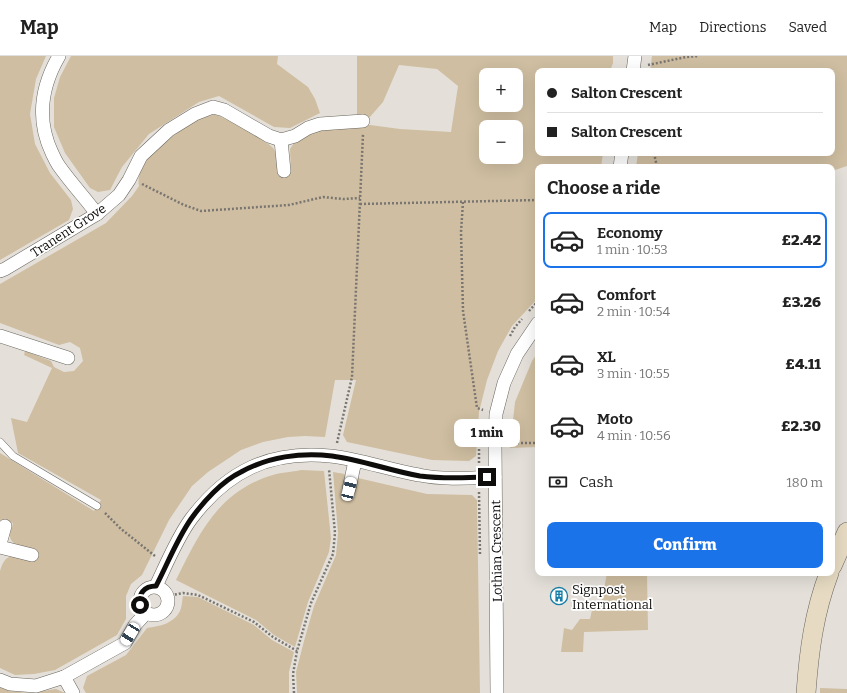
<!DOCTYPE html>
<meta charset="utf-8">
<style>
:root{--surface:#fff;--page:#f2f2f2;--text:#222;--muted:#767676;--line:#e0e0e0;--accent:#1a73e8}
body{margin:0;font-family:Bitter,serif;background:var(--page);color:var(--text);height:100vh;display:flex;flex-direction:column;font-size:15px;white-space:nowrap}
*{box-sizing:border-box;margin:0}
p{font-size:13px;color:var(--muted)}
.icon{flex:none;width:22px;height:22px;fill:none;stroke:currentColor;stroke-width:2;stroke-linecap:round;stroke-linejoin:round}
.map{position:relative;flex:1;overflow:hidden}
.details{position:absolute;left:535px;top:108px;width:300px;height:412px;display:flex;flex-direction:column;background:var(--surface);border-radius:8px;box-shadow:0 4px 16px #0002}
.details>*{flex:none}
.guide{position:absolute;left:535px;top:12px;width:300px;height:88px;border-radius:8px;box-shadow:0 4px 16px #0002;display:grid;align-content:center;height:88px;padding:0 12px;background:var(--surface)}
.fabs{position:absolute;left:479px;top:12px;display:grid;gap:8px}
.fabs a{display:grid;place-items:center;width:44px;height:44px;border-radius:8px;background:var(--surface);box-shadow:0 4px 16px #0002;font-size:20px}
.end{position:absolute;width:18px;height:18px;margin:-9px;border:5px solid #0f0d0b;background:#fff;box-shadow:0 0 0 2px #fff}
.from{border-radius:50%}
.bubble{position:absolute;height:28px;border-radius:8px;background:var(--surface);box-shadow:0 4px 16px #0002;font-size:13px;font-weight:800;line-height:28px;text-align:center}
.car{position:absolute;width:12px;height:24px;margin:-12px -6px;border-radius:5px;box-shadow:0 0 3px 1px #0007;background:linear-gradient(#fff 24%,#345 0 40%,#fff 0 76%,#345 0 86%,#fff 0)}
.guide b{display:flex;align-items:center;gap:14px;height:38px;font-size:15px}
.guide b+b{border-top:1px solid var(--line)}
.guide i{width:10px;height:10px;background:var(--text)}
ul{padding:0;list-style:none}
li{display:flex;align-items:center;gap:12px;height:56px;margin:0 8px 6px;padding:0 4px;border:2px solid transparent;border-radius:8px}
li div{flex:1}
li b{display:block;font-size:15px}
li em{font-style:normal;font-weight:800}
li.active{border-color:var(--accent)}
li>.icon{width:36px;height:36px;stroke-width:1.5}
h2{padding:0 12px;font-size:18px;line-height:48px}
.pay{display:flex;align-items:center;gap:10px;height:44px;padding:0 12px;font-size:15px}
.pay p{margin-inline-start:auto}
.action{display:flex;gap:8px;margin-top:auto;padding:8px 12px}
.action a{flex:1;height:46px;border-radius:8px;background:var(--accent);color:#fff;font-size:16px;font-weight:800;line-height:46px;text-align:center}
header{display:flex;align-items:center;gap:24px;box-sizing:border-box;height:56px;padding:0 20px;background:var(--surface);border-bottom:1px solid var(--line)}
header strong{font-size:19px}
nav{display:flex;gap:22px;margin-inline-start:auto;font-size:14px}
.map>svg:first-child{display:block}
.green{fill:#cfbea1;fill-rule:evenodd}
.lines{fill:none;stroke-linecap:round;stroke-linejoin:round}
.lane-casing{stroke:#68655e;stroke-width:8}
.street-casing{stroke:#68655e;stroke-width:14}
.secondary-casing{stroke:#68655e;stroke-width:20}
.path{stroke:#797671;stroke-width:2.5;stroke-dasharray:2 2;stroke-linecap:butt}
.lane{stroke:#fff;stroke-width:7}
.street{stroke:#fff;stroke-width:13}
.secondary{stroke:#e6dac2;stroke-width:19}
.route{stroke:#0f0d0b;stroke-width:5}
.labels{text-anchor:middle;stroke-width:3.5;stroke-linejoin:round;paint-order:stroke}
.street-label{font-size:13px;fill:#0f0d0b;stroke:#fff}
.poi-label{font-size:13px;fill:#0f0d0b;stroke:#fff;text-anchor:start}
</style>
<header>
<strong>Map</strong>
<nav><a>Map</a><a>Directions</a><a>Saved</a></nav>
</header>
<div class="map">
<svg width="847" height="637" viewBox="0 0 847 637">
<rect width="100%" height="100%" fill="#e4e0d9"/>
<!-- green -->
<g class="green">
<path d="M0,0H46L36,23L30,58L35,88L50,117L71,144L73,153L69,164L0,204Z"/>
<path d="M71,0H278L277,8L308,31L315,43L320,57L290,72L274,71L219,40L199,46L149,78L122,111L110,134L98,136L90,132L65,97L54,71V42L60,21Z"/>
<path d="M357,0H613V7L610,15H538V97H603L601,111H538V242L512,270L498,295L487,324L479,356L476,400L469,405L432,404L347,386L343,379L356,324H335L325,381L305,380L288,381L263,386L241,394L208,416L192,430L169,464L142,519L131,528L126,540V563L117,579L55,614L34,618L15,619L0,612V515C6,494 15,501 32,505L35,494C28,492 10,490 10,480C10,477 12,471 13,467L0,464V397L94,455L101,444L18,397L11,362L27,366L52,312L24,299L25,295L51,305L54,311L64,316L74,315L83,305L80,292L70,286L59,289L0,267V228L106,167L132,140L139,130C137,121 141,112 147,104C156,92 198,58 214,59C223,59 269,86 274,93C278,99 277,111 278,117L291,116L290,93L296,84L322,73L370,69L400,73L451,76L458,30L437,13L399,9L383,46L369,62L357,60ZM486,19H516V49H486ZM486,71H516V101H486Z"/>
<path d="M652,0H847V110L832,115V111H636L638,97H832V15H650Z"/>
<path d="M538,296V391L510,392L515,346L532,305Z"/>
<path d="M301,414L324,415L331,482L329,496L308,546L295,591L274,579L256,564L176,524C199,478 218,435 273,419C282,416 292,416 301,414Z"/>
<path d="M333,416L345,418L343,431L355,434L358,422L427,438L472,439L477,444L480,637H297L296,616L304,585L314,550L336,499L338,477Z"/>
<path d="M607,517H647L648,574L584,576L583,596H561L564,572L572,574L580,563H590L592,554H600Z"/>
<path d="M183,540L198,541L254,569L272,584L294,596L289,616V637H86L83,632L87,620L126,599L147,572C160,570 173,568 180,555C182,551 182,544 183,540Z"/>
<path d="M0,631L9,635L30,637L56,633L65,637H0Z"/>
<path d="M820,632L847,633V637H820Z"/>
</g>
<g class="lines">
<!-- lane casing -->
<g class="lane-casing">
<path id="lane" d="M0,386L13,400L97,450"/>
</g>
<!-- street casing -->
<g class="street-casing">
<g id="street">
<path d="M59,0C41,31 36,63 52,97C54,101 56,106 59,110C71,127 85,142 97,158"/>
<path d="M633,15L635,0"/>
<path d="M281,84L284,115"/>
<path d="M620,111L622,97"/>
<path d="M0,215L5,213L97,158L119,139L129,124L141,100L169,74L195,58L213,51L224,54L269,80L281,84L295,80L308,72L320,68L363,65"/>
<path d="M0,280L68,302"/>
<path d="M349,433L355,405"/>
<path d="M0,488L5,470"/>
<path d="M0,491L32,499"/>
<path d="M156,530C166,509 177,482 191,463C227,415 270,394 330,400C360,403 389,414 419,419C443,424 470,422 495,421"/>
<circle cx="154" cy="545" r="14"/>
<path d="M64,621L73,637"/>
<path d="M0,624L10,628L36,630L64,621L125,587L135,569L146,557"/>
<path d="M497,637L495,387L496,358L504,327L517,298L538,267"/>
</g>
</g>
<!-- secondary casing -->
<g class="secondary-casing">
<g id="secondary">
<path d="M832,510L847,476"/>
<path d="M806,637C809,595 814,557 829,517"/>
</g>
</g>
<!-- path -->
<g class="path">
<path d="M648,9L686,1L699,0"/>
<path d="M654,97L657,111"/>
<path d="M142,128L184,149L201,155L289,149L323,141L343,143L360,142"/>
<path d="M463,146L461,176L463,255L477,352L483,354"/>
<path d="M360,148L538,144"/>
<path d="M529,255L538,245"/>
<path d="M510,280L515,271L522,263"/>
<path d="M337,387L352,321L363,78"/>
<path d="M509,387H538"/>
<path d="M479,407V392"/>
<path d="M479,436L480,499"/>
<path d="M105,457L121,473L155,500"/>
<path d="M167,540L183,537L198,539L254,566L273,581L297,595"/>
<path d="M294,637L293,618L297,595L311,547L333,498L335,477L329,413"/>
</g>
<!-- lane -->
<use href="#lane" class="lane"/>
<!-- street -->
<use href="#street" class="street"/>
<!-- secondary -->
<use href="#secondary" class="secondary"/>
</g>
<g class="lines">
<!-- route -->
<path class="route" d="M140,549C138,538 144,530 156,530C167,509 177,483 191,463C203,446 222,425 241,416C268,401 301,396 332,400C362,404 391,415 420,420C442,423 465,422 487,421"/>
</g>
<!-- icons -->
<defs>
<g id="building-ring" transform="scale(0.9)"><circle r="9.5" fill="#fff" stroke="#177ea8" stroke-width="1.5"/><path d="M-4-6H4V6H1V3H-1V6H-4ZM-2.5-4.3h1.7v1.8h-1.7ZM.8-4.3h1.7v1.8H.8ZM-2.5-1h1.7V.8h-1.7ZM.8-1h1.7V.8H.8Z" fill="#177ea8"/></g>
</defs>
<g fill-rule="evenodd">
<use href="#building-ring" x="559" y="540"/>
</g>
<g class="labels">
<!-- street labels -->
<g class="street-label">
<text transform="translate(68 174) rotate(-33)" y="5">Tranent Grove</text>
<text transform="translate(496 495) rotate(-91)" y="5">Lothian Crescent</text>
</g>
<!-- poi labels -->
<g class="poi-label">
<text x="572" y="538">Signpost<tspan x="572" dy="15">International</tspan></text>
</g>
</g>
</svg>
<div class="fabs">
<a>+</a>
<a>−</a>
</div>
<i class="end from" style="left:140px;top:549px"></i>
<i class="end" style="left:487px;top:421px"></i>
<div class="bubble" style="left:454px;top:363px;width:66px">1 min</div>
<i class="car" style="left:349px;top:433px;rotate:14deg"></i>
<i class="car" style="left:130px;top:578px;rotate:212deg"></i>
<div class="guide">
<b><i class="from"></i>Salton Crescent</b>
<b><i></i>Salton Crescent</b>
</div>
<section class="details">
<h2>Choose a ride</h2>
<ul>
<li class="active"><svg class="icon" aria-label="car" viewBox="0 0 24 24"><path d="M5 17H2v-5l4-1 3-4h7l3 4 3 1v5h-3M9 17h6M6 11h13"/><circle cx="7" cy="17" r="2"/><circle cx="17" cy="17" r="2"/></svg><div><b>Economy</b><p>1 min · 10:53</p></div><em>£2.42</em></li>
<li><svg class="icon" aria-label="car" viewBox="0 0 24 24"><path d="M5 17H2v-5l4-1 3-4h7l3 4 3 1v5h-3M9 17h6M6 11h13"/><circle cx="7" cy="17" r="2"/><circle cx="17" cy="17" r="2"/></svg><div><b>Comfort</b><p>2 min · 10:54</p></div><em>£3.26</em></li>
<li><svg class="icon" aria-label="car" viewBox="0 0 24 24"><path d="M5 17H2v-5l4-1 3-4h7l3 4 3 1v5h-3M9 17h6M6 11h13"/><circle cx="7" cy="17" r="2"/><circle cx="17" cy="17" r="2"/></svg><div><b>XL</b><p>3 min · 10:55</p></div><em>£4.11</em></li>
<li><svg class="icon" aria-label="car" viewBox="0 0 24 24"><path d="M5 17H2v-5l4-1 3-4h7l3 4 3 1v5h-3M9 17h6M6 11h13"/><circle cx="7" cy="17" r="2"/><circle cx="17" cy="17" r="2"/></svg><div><b>Moto</b><p>4 min · 10:56</p></div><em>£2.30</em></li>
</ul>
<div class="pay"><svg class="icon" aria-label="cash" viewBox="0 0 24 24"><path d="M3 7h18v10H3z"/><circle cx="12" cy="12" r="2"/></svg>Cash<p>180 m</p></div>
<div class="action"><a>Confirm</a></div>
</section>
</div>
